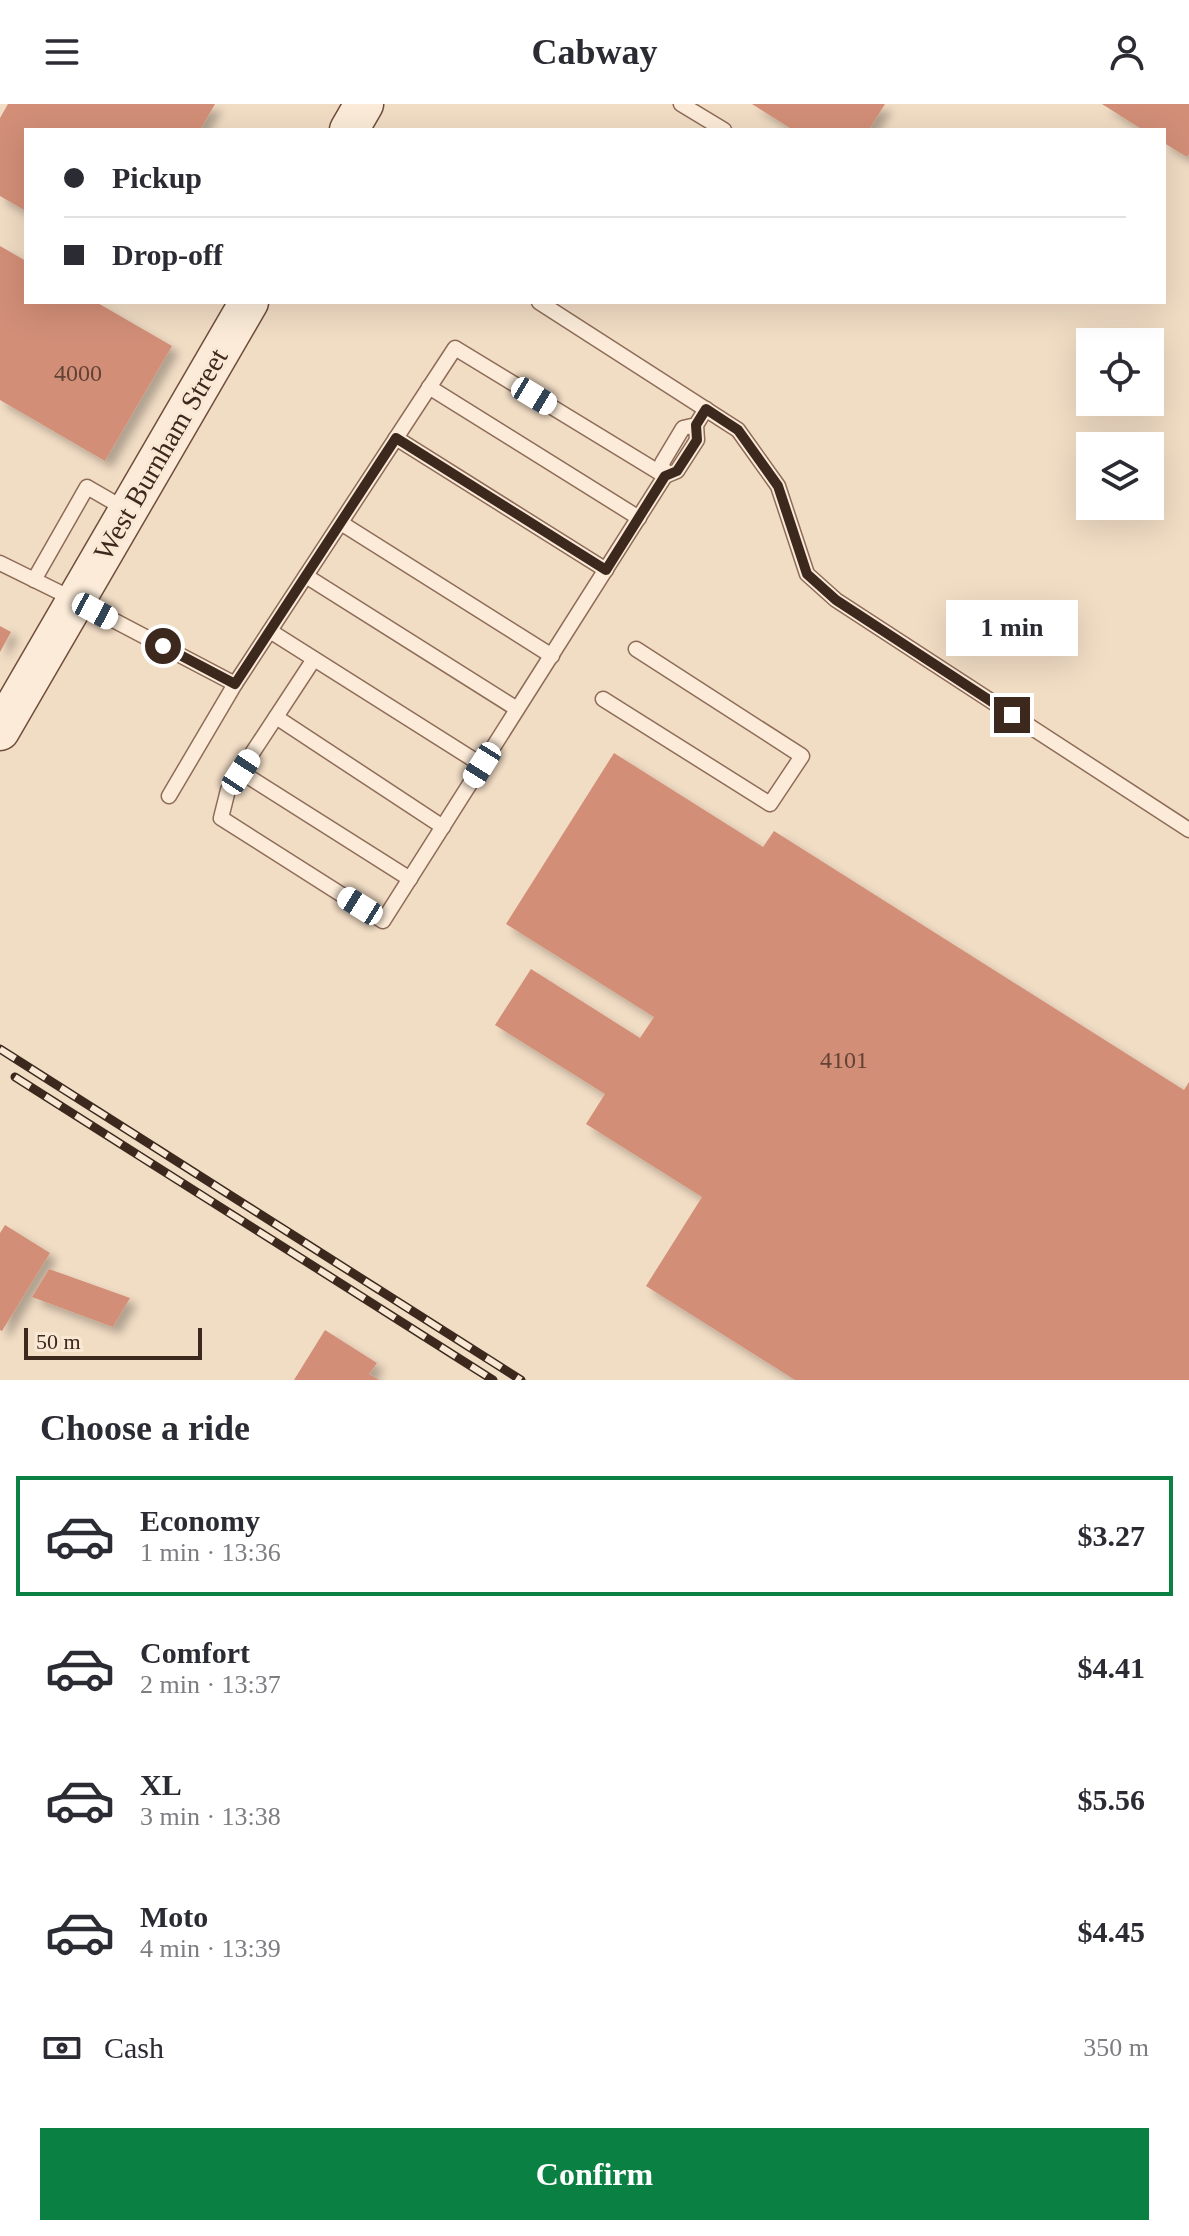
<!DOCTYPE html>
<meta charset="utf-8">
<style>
:root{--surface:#fff;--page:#f2f2f3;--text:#2b2b33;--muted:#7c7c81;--line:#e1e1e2;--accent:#0b8043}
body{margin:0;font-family:Georgia,serif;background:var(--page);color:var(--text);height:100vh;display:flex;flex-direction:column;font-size:30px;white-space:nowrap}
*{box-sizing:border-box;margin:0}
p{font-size:26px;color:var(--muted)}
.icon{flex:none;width:44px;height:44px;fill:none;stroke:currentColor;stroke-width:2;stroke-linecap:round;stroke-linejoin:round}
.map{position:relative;height:1276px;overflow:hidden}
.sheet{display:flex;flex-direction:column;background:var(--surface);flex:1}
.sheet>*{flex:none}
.guide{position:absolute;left:24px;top:24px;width:1142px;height:176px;border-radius:0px;box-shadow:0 8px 32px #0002;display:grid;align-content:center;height:176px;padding:0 40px;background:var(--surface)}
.buttons{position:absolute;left:1076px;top:224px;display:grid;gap:16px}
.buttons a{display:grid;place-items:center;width:88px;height:88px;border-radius:0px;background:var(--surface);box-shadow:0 8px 32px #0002;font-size:40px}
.scale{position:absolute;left:24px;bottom:20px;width:178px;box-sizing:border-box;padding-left:8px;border:4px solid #3d281e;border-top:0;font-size:22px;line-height:28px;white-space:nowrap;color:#3d281e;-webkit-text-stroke:6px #f8e8d4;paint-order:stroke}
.end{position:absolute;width:36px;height:36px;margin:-18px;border:10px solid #3d281e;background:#fff;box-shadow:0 0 0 4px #fff}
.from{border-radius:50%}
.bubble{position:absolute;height:56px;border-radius:0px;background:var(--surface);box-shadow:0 8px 32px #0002;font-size:26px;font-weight:700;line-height:56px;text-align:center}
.car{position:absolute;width:24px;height:48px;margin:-24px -12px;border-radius:10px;box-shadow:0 0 6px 2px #0007;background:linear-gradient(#fff 24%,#345 0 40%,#fff 0 76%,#345 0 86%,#fff 0)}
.guide b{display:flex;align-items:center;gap:28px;height:76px;font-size:30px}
.guide b+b{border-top:2px solid var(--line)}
.guide i{width:20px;height:20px;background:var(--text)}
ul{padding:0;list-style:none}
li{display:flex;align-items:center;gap:24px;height:120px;margin:0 16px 12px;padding:0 24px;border:4px solid transparent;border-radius:0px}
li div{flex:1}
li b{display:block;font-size:30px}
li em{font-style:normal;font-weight:700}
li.active{border-color:var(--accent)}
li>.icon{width:72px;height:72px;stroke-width:1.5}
h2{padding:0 40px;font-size:36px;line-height:96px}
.pay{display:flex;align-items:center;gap:20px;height:88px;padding:0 40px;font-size:30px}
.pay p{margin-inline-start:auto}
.cta{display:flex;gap:16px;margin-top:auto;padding:16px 40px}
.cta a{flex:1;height:92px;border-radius:0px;background:var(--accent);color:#fff;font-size:32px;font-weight:700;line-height:92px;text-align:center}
header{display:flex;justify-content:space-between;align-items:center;height:104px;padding:0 40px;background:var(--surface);font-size:36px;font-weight:700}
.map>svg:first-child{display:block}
.building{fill:#d28e77;filter:url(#shadow)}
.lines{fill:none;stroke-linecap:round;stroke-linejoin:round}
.lane-casing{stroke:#8e6c59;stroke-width:17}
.secondary-casing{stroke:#704d3c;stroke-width:41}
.lane{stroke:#fbebd8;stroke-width:14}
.secondary{stroke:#fbebd8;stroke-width:38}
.rail-casing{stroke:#3d281e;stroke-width:9}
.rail{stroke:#f8e8d4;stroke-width:6;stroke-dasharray:18;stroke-linecap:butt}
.route{stroke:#3d281e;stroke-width:10}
.labels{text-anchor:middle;stroke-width:6;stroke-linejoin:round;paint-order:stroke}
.number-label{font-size:24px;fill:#624234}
.street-label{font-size:28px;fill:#3d281e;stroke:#f8e8d4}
</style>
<header><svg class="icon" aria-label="menu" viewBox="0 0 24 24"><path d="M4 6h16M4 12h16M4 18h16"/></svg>Cabway<svg class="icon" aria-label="person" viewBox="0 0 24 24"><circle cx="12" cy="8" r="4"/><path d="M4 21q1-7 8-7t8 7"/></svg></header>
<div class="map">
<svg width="1189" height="1276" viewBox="0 0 1189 1276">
<defs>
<filter id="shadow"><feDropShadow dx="7" dy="7" stdDeviation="4" flood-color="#0004"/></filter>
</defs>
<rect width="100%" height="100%" fill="#f1dcc4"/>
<!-- building -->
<g class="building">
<path d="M8,0H215L200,26H26V107L0,92V14Z"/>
<path d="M752,0H885L869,26H793Z"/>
<path d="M1102,0H1189V50L1187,53L1164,39V26H1143Z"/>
<path d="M0,142L26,157V198H96L172,242L105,357L0,296Z"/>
<path d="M0,522L11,528L0,548Z"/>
<path d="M614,649L763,743L774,727L1184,986L1189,978V1276H795L646,1182L702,1093L586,1020L605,990L495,921L531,865L640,934L654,913L506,820Z"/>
<path d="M5,1121L50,1149L2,1227L0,1226V1129Z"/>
<path d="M49,1165L130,1194L113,1223L32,1193Z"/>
<path d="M325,1226L377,1259L369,1270L379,1276H294Z"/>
</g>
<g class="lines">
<!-- lane casing -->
<g class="lane-casing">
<g id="lane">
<path d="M681,0L724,26"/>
<path d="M539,198L738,326L778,382L807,470L836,496L1189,726"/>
<path d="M429,283L639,414"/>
<path d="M696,321L683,324L662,359L665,372L677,367L697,336L696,321L706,305"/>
<path d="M396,334L606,466"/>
<path d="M341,419L552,552"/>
<path d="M0,459L75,496L235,580L455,244L665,372L383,817L221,714L228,686L314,555"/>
<path d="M306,472L517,605"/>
<path d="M34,476L87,383L127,406"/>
<path d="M270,527L482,661"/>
<path d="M603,595L770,700L802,652L636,545"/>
<path d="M276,613L443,723"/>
<path d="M241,668L410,775"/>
<path d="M169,692L235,580"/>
</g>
</g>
<!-- secondary casing -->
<g class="secondary-casing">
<g id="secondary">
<path d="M349,26L364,0"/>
<path d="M0,627L249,198"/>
</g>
</g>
<!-- lane -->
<use href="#lane" class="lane"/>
<!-- secondary -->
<use href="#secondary" class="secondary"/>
<!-- rail casing -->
<g class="rail-casing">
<g id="rail">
<path d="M0,945L521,1276"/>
<path d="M15,973L493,1276"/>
</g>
</g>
<!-- rail -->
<use href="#rail" class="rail"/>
</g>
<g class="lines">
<!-- route -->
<path class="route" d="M163,542L235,580L396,334L606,466L665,372L677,367L697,336L696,321L706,305L738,326L778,382L807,470L836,496L1012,611"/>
</g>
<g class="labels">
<!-- number labels -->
<g class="number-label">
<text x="78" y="277">4000</text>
<text x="844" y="964">4101</text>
</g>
<!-- street labels -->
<g class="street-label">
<text transform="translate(160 350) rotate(-60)" y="10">West Burnham Street</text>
</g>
</g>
</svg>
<div class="buttons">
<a><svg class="icon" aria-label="locate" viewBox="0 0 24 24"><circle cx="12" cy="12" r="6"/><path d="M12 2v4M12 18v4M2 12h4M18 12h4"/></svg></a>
<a><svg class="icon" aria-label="layers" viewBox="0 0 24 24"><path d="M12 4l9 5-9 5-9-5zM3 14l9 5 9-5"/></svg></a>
</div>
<div class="scale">50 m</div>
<i class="end from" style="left:163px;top:542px"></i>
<i class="end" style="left:1012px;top:611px"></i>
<div class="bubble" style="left:946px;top:496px;width:132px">1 min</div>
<i class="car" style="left:534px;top:292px;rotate:121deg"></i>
<i class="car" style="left:95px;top:507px;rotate:118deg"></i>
<i class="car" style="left:482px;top:661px;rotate:212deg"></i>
<i class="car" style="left:241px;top:668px;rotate:33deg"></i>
<i class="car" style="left:360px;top:802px;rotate:302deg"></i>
<div class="guide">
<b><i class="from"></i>Pickup</b>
<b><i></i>Drop-off</b>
</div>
</div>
<section class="sheet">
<h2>Choose a ride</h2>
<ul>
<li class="active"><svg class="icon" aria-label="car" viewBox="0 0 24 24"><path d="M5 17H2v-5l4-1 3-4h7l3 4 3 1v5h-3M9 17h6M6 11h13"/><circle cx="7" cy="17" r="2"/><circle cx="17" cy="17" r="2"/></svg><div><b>Economy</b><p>1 min · 13:36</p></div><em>$3.27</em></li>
<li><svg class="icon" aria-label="car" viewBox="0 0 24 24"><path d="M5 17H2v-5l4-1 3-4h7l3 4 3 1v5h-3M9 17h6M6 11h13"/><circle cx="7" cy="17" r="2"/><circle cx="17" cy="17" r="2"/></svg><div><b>Comfort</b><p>2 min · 13:37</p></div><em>$4.41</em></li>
<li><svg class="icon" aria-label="car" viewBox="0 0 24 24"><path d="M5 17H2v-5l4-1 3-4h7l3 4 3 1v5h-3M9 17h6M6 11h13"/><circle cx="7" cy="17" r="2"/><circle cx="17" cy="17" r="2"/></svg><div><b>XL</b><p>3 min · 13:38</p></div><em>$5.56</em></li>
<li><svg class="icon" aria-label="car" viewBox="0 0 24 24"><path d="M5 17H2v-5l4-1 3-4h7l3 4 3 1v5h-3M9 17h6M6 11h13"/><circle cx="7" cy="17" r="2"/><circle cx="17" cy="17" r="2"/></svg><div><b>Moto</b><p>4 min · 13:39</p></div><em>$4.45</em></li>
</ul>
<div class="pay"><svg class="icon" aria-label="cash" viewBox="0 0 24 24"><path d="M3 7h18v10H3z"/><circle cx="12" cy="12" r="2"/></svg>Cash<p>350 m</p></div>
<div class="cta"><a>Confirm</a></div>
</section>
